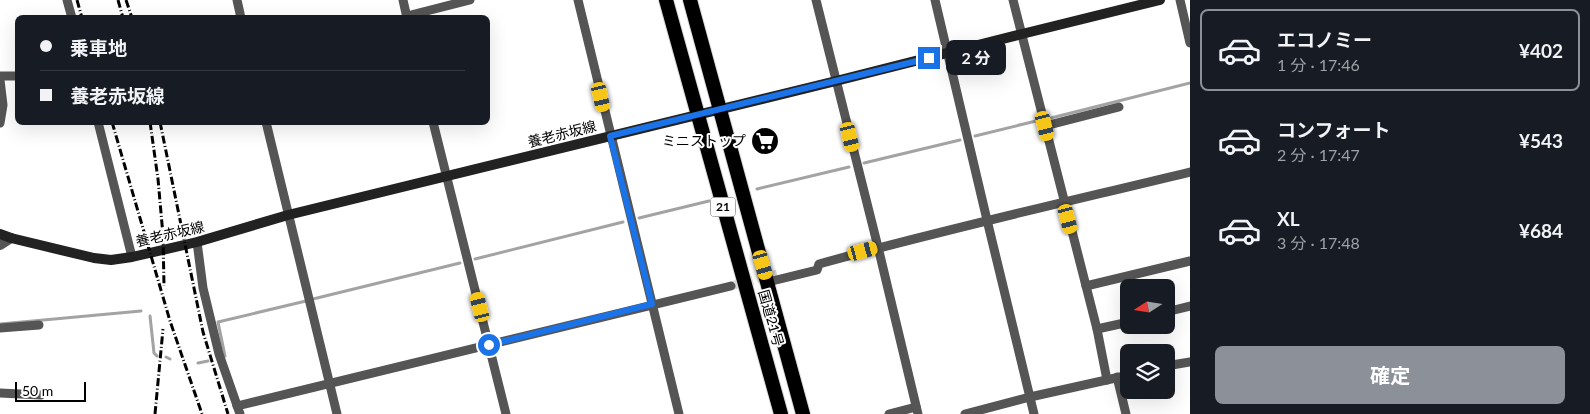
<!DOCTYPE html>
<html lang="ja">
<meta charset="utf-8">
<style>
:root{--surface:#171b24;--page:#20242c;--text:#f1f3f6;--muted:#9ea1a6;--line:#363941;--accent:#8c9099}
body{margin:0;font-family:Lato,"Noto Sans JP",sans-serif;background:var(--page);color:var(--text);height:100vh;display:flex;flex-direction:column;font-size:19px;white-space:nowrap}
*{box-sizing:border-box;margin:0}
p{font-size:16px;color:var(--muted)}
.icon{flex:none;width:28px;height:28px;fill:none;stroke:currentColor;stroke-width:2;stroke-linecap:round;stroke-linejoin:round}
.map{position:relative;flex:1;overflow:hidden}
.details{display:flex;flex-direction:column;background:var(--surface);width:400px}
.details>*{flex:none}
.banner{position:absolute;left:15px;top:15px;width:475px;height:110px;border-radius:8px;box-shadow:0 5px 20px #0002;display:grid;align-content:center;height:110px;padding:0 25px;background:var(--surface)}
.needle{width:32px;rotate:258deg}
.buttons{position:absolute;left:1120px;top:279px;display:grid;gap:10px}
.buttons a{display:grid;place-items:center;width:55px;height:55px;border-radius:8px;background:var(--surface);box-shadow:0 5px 20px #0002;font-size:25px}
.scale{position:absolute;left:15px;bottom:12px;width:71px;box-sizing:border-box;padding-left:5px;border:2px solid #000;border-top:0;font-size:14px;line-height:18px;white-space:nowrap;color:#000;-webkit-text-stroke:4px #fff;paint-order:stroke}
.end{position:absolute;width:22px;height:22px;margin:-11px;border:6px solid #1a73e8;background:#fff;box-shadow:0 0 0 2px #fff}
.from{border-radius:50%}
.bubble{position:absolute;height:35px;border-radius:8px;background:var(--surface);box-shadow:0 5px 20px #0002;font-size:16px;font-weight:700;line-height:35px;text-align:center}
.car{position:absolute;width:15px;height:30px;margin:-15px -8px;border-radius:6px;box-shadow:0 0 4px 1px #0007;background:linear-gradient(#f5c518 24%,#345 0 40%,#f5c518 0 76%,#345 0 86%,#f5c518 0)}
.banner b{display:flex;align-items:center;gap:18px;height:48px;font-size:19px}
.banner b+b{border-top:1px solid var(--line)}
.banner i{width:12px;height:12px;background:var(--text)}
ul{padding:9px 0 0;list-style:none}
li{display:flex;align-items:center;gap:15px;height:82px;margin:0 10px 8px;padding:0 15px;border:2px solid transparent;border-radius:8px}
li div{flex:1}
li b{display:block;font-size:19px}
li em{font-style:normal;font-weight:700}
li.current{border-color:var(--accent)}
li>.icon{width:45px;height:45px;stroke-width:1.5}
.action{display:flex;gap:10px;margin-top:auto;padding:10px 25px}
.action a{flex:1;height:58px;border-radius:8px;background:var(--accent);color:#fff;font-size:20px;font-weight:700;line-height:58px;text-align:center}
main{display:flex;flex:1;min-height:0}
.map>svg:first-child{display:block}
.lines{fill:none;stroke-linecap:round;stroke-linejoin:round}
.stream{stroke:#a3a3a3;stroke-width:3}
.minor-tunnel{stroke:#d9d9d9;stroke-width:9;stroke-dasharray:9 4.5;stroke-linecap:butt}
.trunk-casing{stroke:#dbdbdb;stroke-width:16}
.minor{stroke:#555;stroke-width:9}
.tertiary{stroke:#555;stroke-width:10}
.secondary{stroke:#222;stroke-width:10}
.trunk{stroke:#000;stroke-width:14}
.rail{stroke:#000;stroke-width:3;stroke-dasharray:8 2.5 1 2.5;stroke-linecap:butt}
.route{stroke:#1a73e8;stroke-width:6}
.labels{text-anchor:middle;stroke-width:4;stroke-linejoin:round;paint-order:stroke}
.shield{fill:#fff;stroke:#4c4c4c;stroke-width:1}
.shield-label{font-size:12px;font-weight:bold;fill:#000}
.street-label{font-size:14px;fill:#000;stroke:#fff}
.poi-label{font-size:14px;fill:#000;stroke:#fff;text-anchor:end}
</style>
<main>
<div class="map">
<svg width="1190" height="414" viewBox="0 0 1190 414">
<rect width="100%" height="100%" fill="#fff"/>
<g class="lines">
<!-- stream -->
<g class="stream">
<path d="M1051,118L1190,83"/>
<path d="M975,136L1036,121"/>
<path d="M864,163L960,140"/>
<path d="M757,189L849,167"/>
<path d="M639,218L709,201"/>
<path d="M475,259L623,222"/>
<path d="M313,299L460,263"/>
<path d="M150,316L154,353L157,356"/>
<path d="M0,324L141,311"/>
<path d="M225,356L218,322L306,301"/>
<path d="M166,357L170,359"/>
<path d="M198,363L208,361"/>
</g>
<!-- minor-tunnel -->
<path class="minor-tunnel" d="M731,286L777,274"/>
<!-- trunk casing -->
<g class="trunk-casing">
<g id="trunk">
<path d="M666,0L781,414"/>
<path d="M690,0L803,414"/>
</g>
</g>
<!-- minor -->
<g class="minor">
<path d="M67,0L72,18"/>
<path d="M237,0L241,18"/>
<path d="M403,0L407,18"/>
<path d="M578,0L679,414"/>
<path d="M816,0L878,247L918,414"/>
<path d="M935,0L987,220L1034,414"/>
<path d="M1013,0L1097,329L1107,380"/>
<path d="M1180,0L1190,43"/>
<path d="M407,16L470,0"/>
<path d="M0,76H18"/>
<path d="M0,80L3,105L0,123"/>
<path d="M98,122L132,257"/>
<path d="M266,122L337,414"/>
<path d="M433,122L506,414"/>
<path d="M1045,126L1119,107"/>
<path d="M197,242L203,288L219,354L240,414"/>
<path d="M768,282L817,270L819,264C942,230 1066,202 1190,172"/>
<path d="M1086,286L1190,261"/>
<path d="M1166,312L1190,306"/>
<path d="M0,328L39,325"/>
<path d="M1097,329L1129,322"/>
<path d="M1166,366L1190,362"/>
<path d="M1117,377L1126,414"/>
<path d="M0,393L41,395"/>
<path d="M237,406L731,286"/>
<path d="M889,414L916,407"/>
<path d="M965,414L1030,397L1129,375"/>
</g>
<!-- tertiary -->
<path class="tertiary" d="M0,245L11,238"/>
<!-- secondary -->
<path class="secondary" d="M0,234L11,238L94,258L111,260L132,257L197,242L288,215L836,81L1022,34L1160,0"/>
<!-- trunk -->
<use href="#trunk" class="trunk"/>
<!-- rail -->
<g class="rail">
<path d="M77,0L82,18"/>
<path d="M118,0L123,18"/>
<path d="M126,0L132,18"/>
<path d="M112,122L170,321L202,414"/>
<path d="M150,122L158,179L163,235L164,286"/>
<path d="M160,122L203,332L228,414"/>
<path d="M155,414L163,329"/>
</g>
</g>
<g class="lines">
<!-- route -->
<path class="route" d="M489,345L652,304L610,136L929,58"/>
</g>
<!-- icons -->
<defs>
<g id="supermarket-disc" transform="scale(1.4375)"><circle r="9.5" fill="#000" stroke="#fff"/><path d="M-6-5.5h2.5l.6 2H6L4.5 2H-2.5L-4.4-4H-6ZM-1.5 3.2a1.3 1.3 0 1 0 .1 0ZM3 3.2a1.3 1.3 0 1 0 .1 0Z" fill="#fff"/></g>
</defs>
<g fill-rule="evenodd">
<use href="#supermarket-disc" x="765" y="141"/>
</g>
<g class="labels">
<!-- shield labels -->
<rect class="shield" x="710.5" y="197.5" width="25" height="19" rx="4"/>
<g class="shield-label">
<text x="723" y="211">21</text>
</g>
<!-- street labels -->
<g class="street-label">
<text transform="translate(562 134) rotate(-14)" y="5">養老赤坂線</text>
<text transform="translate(170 234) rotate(-13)" y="5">養老赤坂線</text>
<text transform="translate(771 318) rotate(74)" y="5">国道21号</text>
</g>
<!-- poi labels -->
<g class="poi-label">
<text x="746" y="146">ミニストップ</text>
</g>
</g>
</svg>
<div class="buttons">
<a><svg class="needle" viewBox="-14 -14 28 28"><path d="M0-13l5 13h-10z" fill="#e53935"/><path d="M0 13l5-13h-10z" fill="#9ea1a6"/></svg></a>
<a><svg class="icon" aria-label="layers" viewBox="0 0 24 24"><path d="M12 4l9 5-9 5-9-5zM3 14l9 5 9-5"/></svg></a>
</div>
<div class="scale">50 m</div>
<i class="end from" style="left:489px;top:345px"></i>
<i class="end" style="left:929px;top:58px"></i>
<div class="bubble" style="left:946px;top:40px;width:60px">2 分</div>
<i class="car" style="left:601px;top:97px;rotate:167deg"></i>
<i class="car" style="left:1045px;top:126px;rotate:166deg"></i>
<i class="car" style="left:850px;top:137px;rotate:166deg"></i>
<i class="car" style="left:1068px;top:219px;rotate:165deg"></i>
<i class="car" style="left:863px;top:251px;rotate:75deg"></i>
<i class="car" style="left:763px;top:265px;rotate:164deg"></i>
<i class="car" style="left:480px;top:307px;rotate:346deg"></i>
<div class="banner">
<b><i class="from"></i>乗車地</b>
<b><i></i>養老赤坂線</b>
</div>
</div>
<section class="details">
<ul>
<li class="current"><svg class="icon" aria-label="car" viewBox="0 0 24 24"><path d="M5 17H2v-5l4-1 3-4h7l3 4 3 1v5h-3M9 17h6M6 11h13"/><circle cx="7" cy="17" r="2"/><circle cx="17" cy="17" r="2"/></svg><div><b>エコノミー</b><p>1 分 · 17:46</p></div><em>¥402</em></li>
<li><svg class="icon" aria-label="car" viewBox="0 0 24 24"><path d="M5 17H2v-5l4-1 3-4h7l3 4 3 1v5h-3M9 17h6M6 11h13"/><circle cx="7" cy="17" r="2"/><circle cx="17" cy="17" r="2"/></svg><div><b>コンフォート</b><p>2 分 · 17:47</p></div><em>¥543</em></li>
<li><svg class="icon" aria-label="car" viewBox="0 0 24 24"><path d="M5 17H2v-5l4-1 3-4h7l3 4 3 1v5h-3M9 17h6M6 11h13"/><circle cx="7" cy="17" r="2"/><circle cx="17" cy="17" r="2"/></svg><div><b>XL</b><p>3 分 · 17:48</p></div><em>¥684</em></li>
</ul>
<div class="action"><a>確定</a></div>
</section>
</main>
